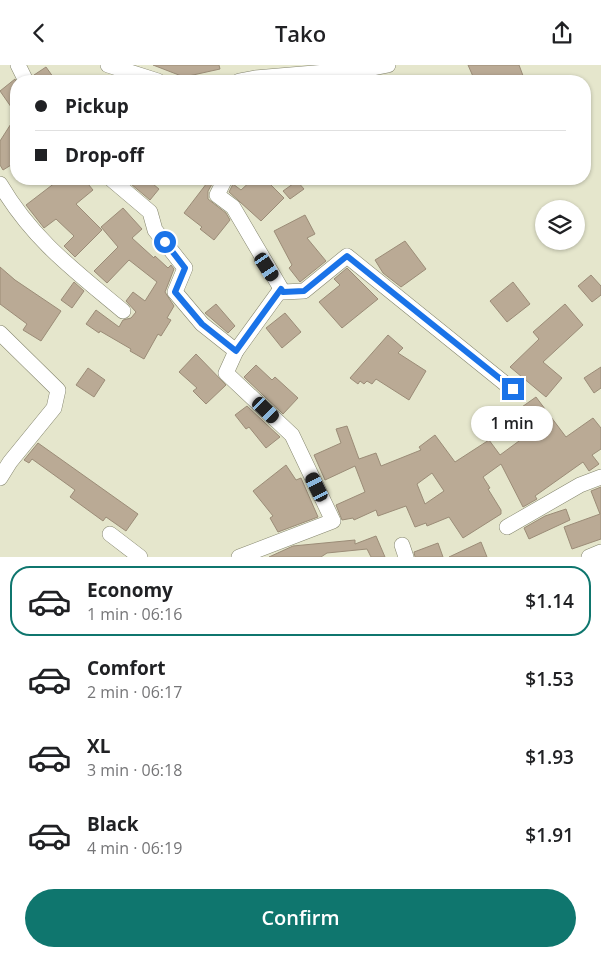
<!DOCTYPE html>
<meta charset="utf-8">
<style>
:root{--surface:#fff;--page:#f6f6f6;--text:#202124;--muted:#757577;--line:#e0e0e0;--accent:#0f766e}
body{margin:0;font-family:"Open Sans",sans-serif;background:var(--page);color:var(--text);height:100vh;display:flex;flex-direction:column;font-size:19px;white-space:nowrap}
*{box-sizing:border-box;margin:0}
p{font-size:16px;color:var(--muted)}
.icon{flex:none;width:28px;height:28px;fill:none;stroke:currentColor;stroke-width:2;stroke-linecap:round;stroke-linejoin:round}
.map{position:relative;height:492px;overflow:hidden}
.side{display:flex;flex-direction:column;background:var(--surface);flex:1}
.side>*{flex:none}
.top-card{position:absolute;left:10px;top:10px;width:581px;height:110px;border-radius:20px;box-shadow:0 1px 4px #0004;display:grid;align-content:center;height:110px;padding:0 25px;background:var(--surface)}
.fabs{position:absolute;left:535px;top:135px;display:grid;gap:10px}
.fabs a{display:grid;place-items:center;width:50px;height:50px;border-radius:50%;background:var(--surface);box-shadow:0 1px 4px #0004;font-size:25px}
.end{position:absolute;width:22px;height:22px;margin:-11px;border:6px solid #1a73e8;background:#fff;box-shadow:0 0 0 2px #fff}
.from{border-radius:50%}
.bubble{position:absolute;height:35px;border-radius:18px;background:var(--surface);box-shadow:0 1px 4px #0004;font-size:16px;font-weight:600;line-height:35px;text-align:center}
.car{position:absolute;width:15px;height:30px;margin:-15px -8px;border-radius:6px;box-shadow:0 0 4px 1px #0007;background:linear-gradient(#222 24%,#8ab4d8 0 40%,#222 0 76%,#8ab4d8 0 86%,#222 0)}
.top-card b{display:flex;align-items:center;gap:18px;height:48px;font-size:19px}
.top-card b+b{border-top:1px solid var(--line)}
.top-card i{width:12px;height:12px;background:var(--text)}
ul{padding:9px 0 0;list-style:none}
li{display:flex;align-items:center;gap:15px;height:70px;margin:0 10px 8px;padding:0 15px;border:2px solid transparent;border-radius:20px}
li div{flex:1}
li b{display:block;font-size:19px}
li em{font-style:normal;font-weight:600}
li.active{border-color:var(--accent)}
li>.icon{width:45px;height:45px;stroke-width:1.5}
.button{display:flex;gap:10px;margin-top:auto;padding:10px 25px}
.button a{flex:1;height:58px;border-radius:30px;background:var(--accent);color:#fff;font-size:20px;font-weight:600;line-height:58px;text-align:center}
header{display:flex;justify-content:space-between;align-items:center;height:65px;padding:0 25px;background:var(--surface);font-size:22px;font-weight:600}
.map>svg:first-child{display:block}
.building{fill:#baaa95;stroke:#9b8c77;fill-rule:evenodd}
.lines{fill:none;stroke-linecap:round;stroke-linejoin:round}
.minor-casing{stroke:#84856d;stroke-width:16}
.minor{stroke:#fff;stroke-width:15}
.route{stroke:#1a73e8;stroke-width:6}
</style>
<header><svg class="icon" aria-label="back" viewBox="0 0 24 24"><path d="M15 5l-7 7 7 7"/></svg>Tako<svg class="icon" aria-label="share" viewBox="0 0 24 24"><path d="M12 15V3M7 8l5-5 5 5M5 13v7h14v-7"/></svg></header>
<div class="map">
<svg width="601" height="492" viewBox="0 0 601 492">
<rect width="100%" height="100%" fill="#e5e6cc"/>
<!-- building -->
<g class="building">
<path d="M153,0H219L220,4L184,12Z"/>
<path d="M468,0H519L525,16H475Z"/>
<path d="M46,2L56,16H35L34,10Z"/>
<path d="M15,14L16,17V49L0,26Z"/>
<path d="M16,51V97L3,105L0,100V76Z"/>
<path d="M60,114H84L93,125L76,139L102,165L75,192L64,181L74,171L56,154L44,163L26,140Z"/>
<path d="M125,114H147L159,124L150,135Z"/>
<path d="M210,114H215L208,126V134L226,148L230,155L214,175L200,164L202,162L184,148Z"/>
<path d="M253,114H265L284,133L261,156L229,127L233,119L241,125Z"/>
<path d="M297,116L304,124L290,134L283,126Z"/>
<path d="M123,143L142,164L132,173L154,193L155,191L168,203L171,200L174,204L165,227L174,241L167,253L171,255L161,271L158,269L144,294L130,286L131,284L100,266L99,268L86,259L96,245L119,262L123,255L131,253L136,247L126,236L133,227L145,236L157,217L129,195L107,218L94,206L118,182L101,162Z"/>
<path d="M305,150L315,169L307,173L326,196L300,217L289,203L292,200L274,166Z"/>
<path d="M405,176L426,204L401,222L383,208L375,195Z"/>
<path d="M0,202L15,215L61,246L41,276L23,265L27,259L0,239Z"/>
<path d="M347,203L378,234L342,263L319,237L340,220L334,214Z"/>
<path d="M591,210L601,221V230L592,237L578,221Z"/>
<path d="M74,217L84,226L72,243L61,235Z"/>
<path d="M513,217L530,239L507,257L490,236Z"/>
<path d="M216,239L235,261L228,268L205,248Z"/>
<path d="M565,239L583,260L543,297L562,313L546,332L510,302L539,274L533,267Z"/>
<path d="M285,248L301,267L282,283L266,263Z"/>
<path d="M388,270L403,283L398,288L426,306L409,335L376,314L372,319L367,316L364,319L360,316L358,319L350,313Z"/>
<path d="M196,289L226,320L206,339L193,326L197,323L179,307Z"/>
<path d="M256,300L272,315L275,312L298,333L283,349L244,312Z"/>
<path d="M601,302V323L594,328L584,313Z"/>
<path d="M88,303L105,315L94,332L76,320Z"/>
<path d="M536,332L566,372L593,353L601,363V384L592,390L599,399L589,406L583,397L535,431L537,434L523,442L501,399L483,412L490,423L488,424L501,445V449L463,473L449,452L427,461L426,458L415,462L406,441L378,451L376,445L354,455L353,453L342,455L336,440L365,427L355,401L325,415L314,390L341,378L336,364L347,361L359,394L376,388L381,401L421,385L419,382L435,370L455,397L489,375L500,390L534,365L519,344ZM432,408L444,426L425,439L417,419Z"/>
<path d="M247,341L280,372L266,383L249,362L246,364L235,350Z"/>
<path d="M38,378L138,449L126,466L106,452L103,456L70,432L75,425L32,394L29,398L24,395Z"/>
<path d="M286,400L296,415L301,413L318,452L278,467L270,453L273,451L253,426Z"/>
<path d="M601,422V474L572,484L564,462L600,449L591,426Z"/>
<path d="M566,444L570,455L529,474L524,463L545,451Z"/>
<path d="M376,471L385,492H371L367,484L327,488L321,492H269L293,481L355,475V479Z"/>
<path d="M481,477L487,492H449Z"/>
<path d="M438,478L443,492H415L414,487Z"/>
</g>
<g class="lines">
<!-- minor casing -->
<g class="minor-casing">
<g id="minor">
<path d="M18,0L26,16"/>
<path d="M108,0L158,16"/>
<path d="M239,16L255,13L373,3L388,0"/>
<path d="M111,114L150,147L155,165L185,203L175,227L202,259L236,286"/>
<path d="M225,114L217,130L233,142L283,227L304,226L347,191L513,325"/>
<path d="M0,119C33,175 74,205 123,246"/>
<path d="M0,268L58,325L54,343L10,397L0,413"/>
<path d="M507,462L580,420L601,412"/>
<path d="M110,469L140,492"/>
<path d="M402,480L406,492"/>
<path d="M239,492L333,456L292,370L226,308L236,286L281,224"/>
<path d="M589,492L601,487"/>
</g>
</g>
<!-- minor -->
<use href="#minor" class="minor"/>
</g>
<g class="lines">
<!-- route -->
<path class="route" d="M165,177L185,203L175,227L202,259L236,286L281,224L283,227L304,226L347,191L513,324"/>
</g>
</svg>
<div class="fabs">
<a><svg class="icon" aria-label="layers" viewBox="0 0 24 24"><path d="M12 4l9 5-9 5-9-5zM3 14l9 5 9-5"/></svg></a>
</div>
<i class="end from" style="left:165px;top:177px"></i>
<i class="end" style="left:513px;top:324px"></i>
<div class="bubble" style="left:471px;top:341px;width:82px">1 min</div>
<i class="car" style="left:267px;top:202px;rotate:147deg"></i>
<i class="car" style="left:266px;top:345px;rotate:134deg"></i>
<i class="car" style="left:317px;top:422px;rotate:334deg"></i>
<div class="top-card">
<b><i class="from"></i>Pickup</b>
<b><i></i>Drop-off</b>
</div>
</div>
<section class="side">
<ul>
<li class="active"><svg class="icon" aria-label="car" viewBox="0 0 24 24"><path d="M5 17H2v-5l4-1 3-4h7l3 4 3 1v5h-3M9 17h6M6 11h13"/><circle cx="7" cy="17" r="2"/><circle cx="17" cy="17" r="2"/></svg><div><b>Economy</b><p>1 min · 06:16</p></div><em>$1.14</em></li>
<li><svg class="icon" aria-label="car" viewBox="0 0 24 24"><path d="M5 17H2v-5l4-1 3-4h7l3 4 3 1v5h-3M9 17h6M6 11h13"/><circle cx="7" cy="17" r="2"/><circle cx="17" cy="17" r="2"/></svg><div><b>Comfort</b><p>2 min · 06:17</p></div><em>$1.53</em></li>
<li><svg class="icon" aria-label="car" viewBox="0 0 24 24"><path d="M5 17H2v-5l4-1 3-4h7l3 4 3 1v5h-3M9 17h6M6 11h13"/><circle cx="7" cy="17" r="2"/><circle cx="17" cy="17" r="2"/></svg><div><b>XL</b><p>3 min · 06:18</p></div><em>$1.93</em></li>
<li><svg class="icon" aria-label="car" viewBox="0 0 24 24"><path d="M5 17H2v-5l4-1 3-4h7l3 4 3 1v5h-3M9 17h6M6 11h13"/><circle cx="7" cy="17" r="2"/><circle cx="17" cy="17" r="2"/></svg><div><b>Black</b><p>4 min · 06:19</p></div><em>$1.91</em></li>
</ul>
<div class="button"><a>Confirm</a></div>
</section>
